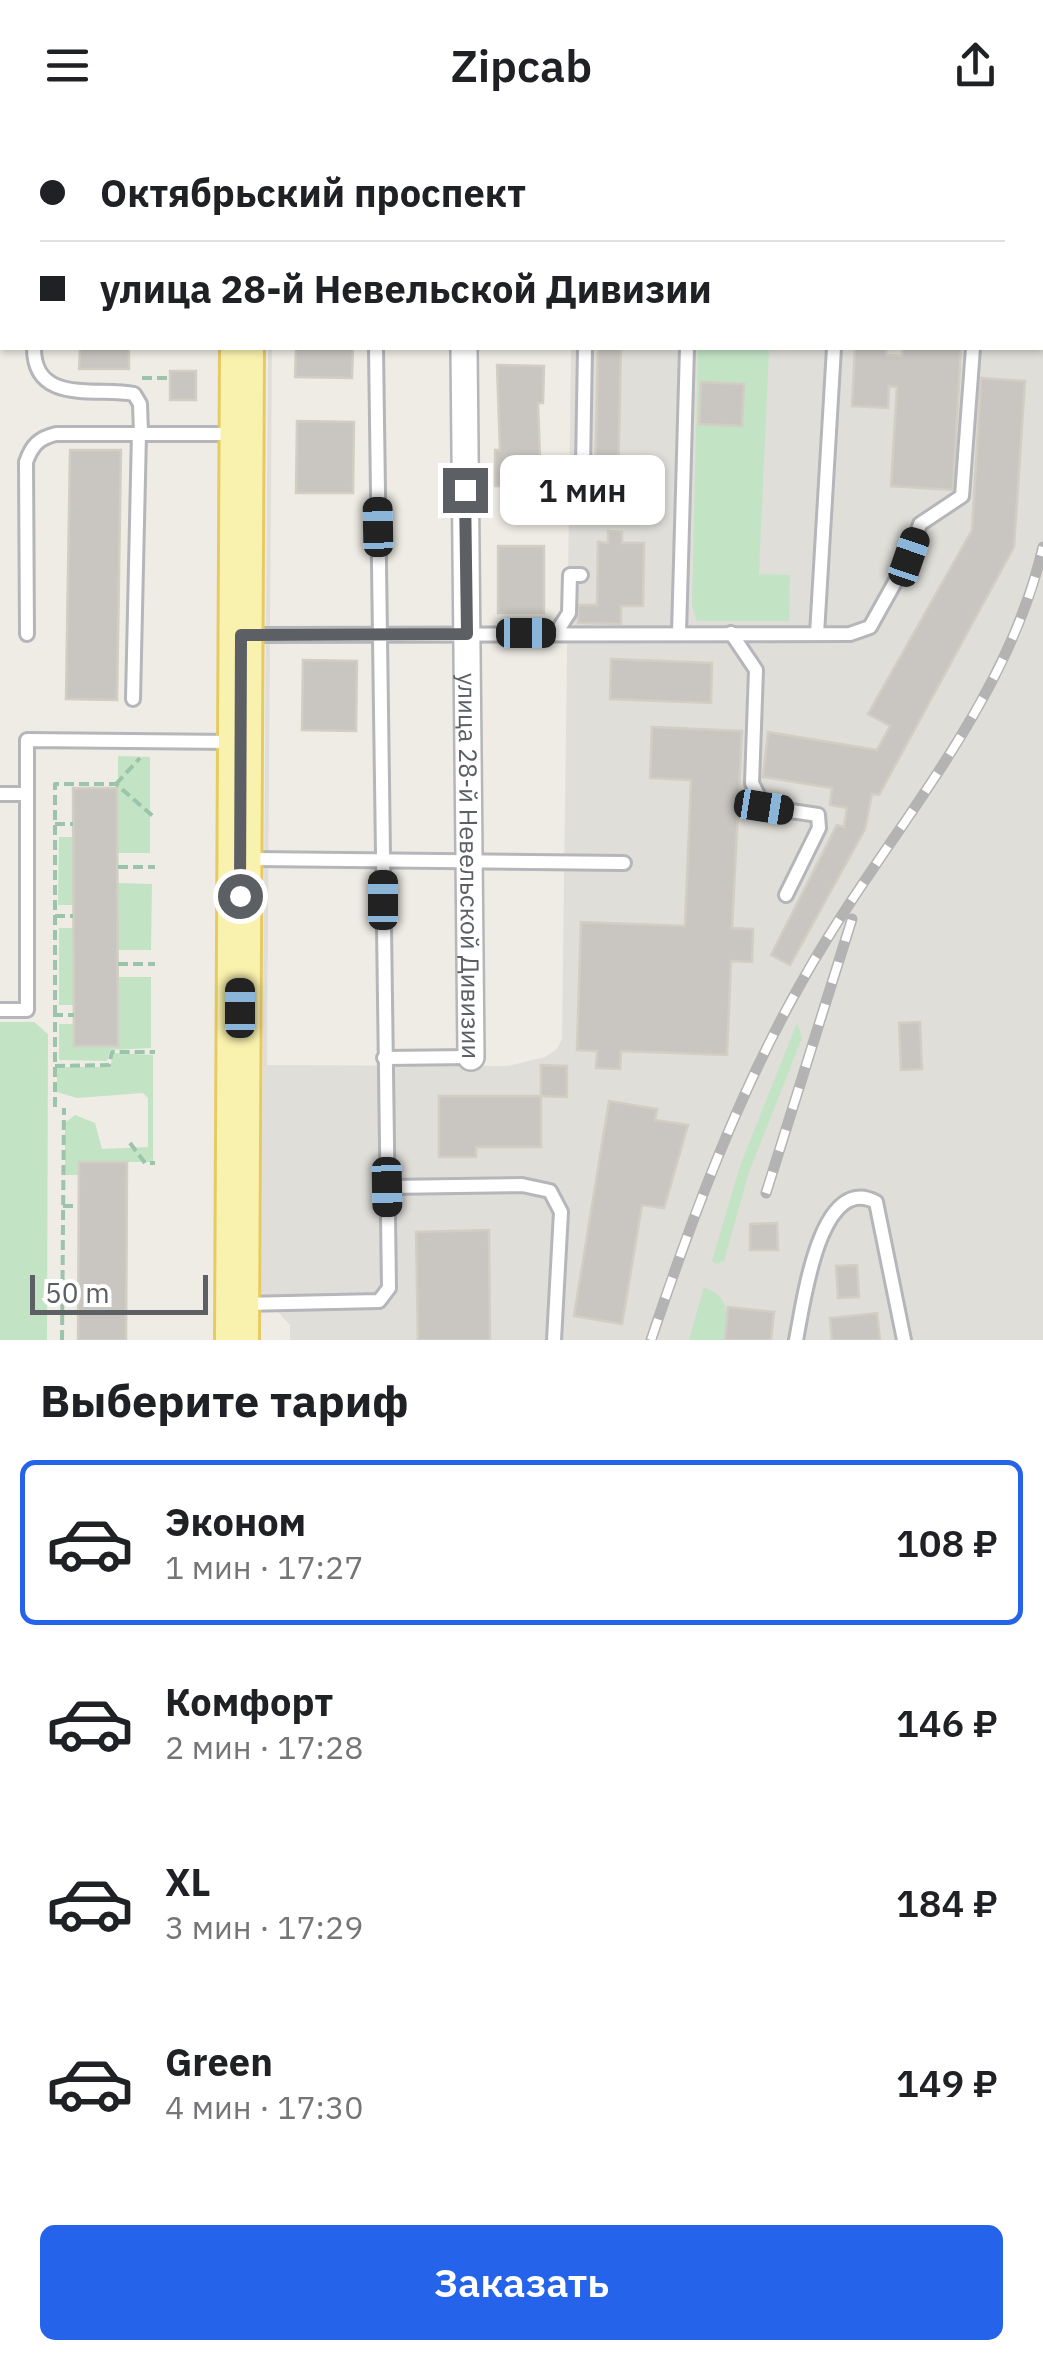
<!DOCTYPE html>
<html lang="ru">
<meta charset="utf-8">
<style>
:root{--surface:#fff;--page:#f2f2f2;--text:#202124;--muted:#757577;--line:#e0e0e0;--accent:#2563eb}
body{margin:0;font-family:"IBM Plex Sans",sans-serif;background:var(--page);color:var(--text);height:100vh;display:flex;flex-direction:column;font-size:38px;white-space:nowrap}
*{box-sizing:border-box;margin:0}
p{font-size:32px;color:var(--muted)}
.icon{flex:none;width:55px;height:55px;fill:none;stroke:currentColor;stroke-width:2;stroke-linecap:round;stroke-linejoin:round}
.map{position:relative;height:1210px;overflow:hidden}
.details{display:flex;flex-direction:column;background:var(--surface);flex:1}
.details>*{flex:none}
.banner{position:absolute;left:0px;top:0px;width:1045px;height:220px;box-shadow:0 2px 8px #0004;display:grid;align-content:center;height:220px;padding:0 40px;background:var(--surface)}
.scale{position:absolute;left:30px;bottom:25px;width:178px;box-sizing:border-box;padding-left:10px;border:5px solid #5c5f64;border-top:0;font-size:28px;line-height:35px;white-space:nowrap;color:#5c5f64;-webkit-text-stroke:8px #fff;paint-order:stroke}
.end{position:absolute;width:45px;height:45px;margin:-22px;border:12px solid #5c5f64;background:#fff;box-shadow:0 0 0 5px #fff}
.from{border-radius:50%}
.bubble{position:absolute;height:70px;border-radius:15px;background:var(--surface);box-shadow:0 2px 8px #0004;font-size:32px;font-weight:600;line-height:70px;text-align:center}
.car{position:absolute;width:30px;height:60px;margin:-30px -15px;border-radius:12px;box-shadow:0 0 8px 2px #0007;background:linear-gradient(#222 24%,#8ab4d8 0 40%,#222 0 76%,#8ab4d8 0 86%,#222 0)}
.banner b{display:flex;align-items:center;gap:35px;height:95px;font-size:38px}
.banner b+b{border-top:2px solid var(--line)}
.banner i{width:25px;height:25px;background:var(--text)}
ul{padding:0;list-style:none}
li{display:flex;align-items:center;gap:30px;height:165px;margin:0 20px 15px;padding:0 20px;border:5px solid transparent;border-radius:15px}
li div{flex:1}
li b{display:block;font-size:38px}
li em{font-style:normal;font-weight:600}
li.on{border-color:var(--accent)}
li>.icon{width:90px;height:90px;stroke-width:1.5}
h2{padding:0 40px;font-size:45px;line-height:120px}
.primary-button{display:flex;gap:20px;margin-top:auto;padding:20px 40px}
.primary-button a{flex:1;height:115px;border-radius:15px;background:var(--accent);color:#fff;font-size:40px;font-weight:600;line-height:115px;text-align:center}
header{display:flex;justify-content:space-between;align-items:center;height:130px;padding:0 40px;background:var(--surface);font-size:45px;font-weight:600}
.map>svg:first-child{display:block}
.industrial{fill:#dfded9}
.green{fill:#c3e3c5}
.building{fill:#c9c6c2;stroke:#d2cec3;stroke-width:2.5}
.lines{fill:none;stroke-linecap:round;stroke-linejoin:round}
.lane-casing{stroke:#b5b6ba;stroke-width:18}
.street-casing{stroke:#b5b6ba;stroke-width:30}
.primary-casing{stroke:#e6cb65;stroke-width:48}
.path{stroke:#9cc4ab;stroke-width:4;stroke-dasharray:10 5;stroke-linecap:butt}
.lane{stroke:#fff;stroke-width:12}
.street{stroke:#fff;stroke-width:25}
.primary{stroke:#f9f2ae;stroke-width:42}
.rail-casing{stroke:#b3b3b4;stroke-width:11}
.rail{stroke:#fff;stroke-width:8;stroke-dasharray:22;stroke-linecap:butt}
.route{stroke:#5c5f64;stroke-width:12}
.labels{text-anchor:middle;stroke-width:9;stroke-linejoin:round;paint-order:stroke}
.street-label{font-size:25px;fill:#5c5f64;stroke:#fff}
</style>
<header><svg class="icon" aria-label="menu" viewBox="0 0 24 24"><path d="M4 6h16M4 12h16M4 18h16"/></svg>Zipcab<svg class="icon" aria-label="share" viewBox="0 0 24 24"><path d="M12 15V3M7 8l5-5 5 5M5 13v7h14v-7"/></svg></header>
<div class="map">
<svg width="1043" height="1210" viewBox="0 0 1043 1210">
<rect width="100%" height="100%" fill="#eeece4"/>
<!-- industrial -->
<path class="industrial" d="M640,0H1043V1210H290V1195L261,1163L268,218H272L267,935L508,936L545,927L557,919L562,909L571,218H1042V2Z"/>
<!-- green -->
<g class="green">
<path d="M698,218H769L759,444L790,445L789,491H697L692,476Z"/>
<path d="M118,626L150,627V723H118Z"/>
<path d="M59,707H73V775H58Z"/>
<path d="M118,753L152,754L151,820H118Z"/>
<path d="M59,798H73L74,875H59Z"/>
<path d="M118,847H151V918L110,920L107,931L59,930V894H74V916H118Z"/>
<path d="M0,892H34L48,904L47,1210H0Z"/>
<path d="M797,893L802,908L749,1042L724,1131L716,1134L712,1131L740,1036Z"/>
<path d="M114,923L153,925V1032H79V1045H65V993L75,985L95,993L102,1019L148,1017V968L143,963L77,968L57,962V937H110Z"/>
<path d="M704,1157C731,1168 727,1184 725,1210H689Z"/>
</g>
<!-- building -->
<g class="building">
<path d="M797,0H911L797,2Z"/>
<path d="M80,218H129V239H79Z"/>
<path d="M296,218H353L352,248L295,247Z"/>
<path d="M598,218H621L618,350L595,349Z"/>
<path d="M855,218H886V225L902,226L903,218H961L953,360L891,356L897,257L889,256L888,278L852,276Z"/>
<path d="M497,235L544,236L543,273H538L541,357L495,356V320H500Z"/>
<rect x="170" y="241" width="26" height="29"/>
<path d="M981,248L1025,251L1014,417L879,665L872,664L865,699L790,835L771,825L837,695L844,697L847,678L830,675L832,658L763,647L768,602L877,620L890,596L868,584L972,400Z"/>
<path d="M701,252L744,254L742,296L699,294Z"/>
<path d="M297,291L354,292L353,363H296Z"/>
<path d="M70,320H121L117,570L66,569Z"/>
<path d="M608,401L622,402V413H644L643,476H621V494L578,493V475H597L598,412L608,413Z"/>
<rect x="498" y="416" width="46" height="67"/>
<path d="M611,529L712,533L711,573L610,569Z"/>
<path d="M303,530L357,531L356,601L302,600Z"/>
<path d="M652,597L742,601L732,798L753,799L752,832L731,831L727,925L621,921L620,939L596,938L597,921L577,920L581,792L685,796L691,650L650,648Z"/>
<path d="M73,658H117L118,916H74Z"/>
<path d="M920,892L922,939L901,940L899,893Z"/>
<path d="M541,935L567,936V967L541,966Z"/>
<path d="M439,966H541V1017H476V1027H439Z"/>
<path d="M609,971L657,979L655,990L688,995L664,1078L642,1075L622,1194L574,1186Z"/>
<path d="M79,1032H127L126,1210H78Z"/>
<path d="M777,1093L778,1120H750V1094Z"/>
<path d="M489,1100L490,1210H418L416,1102Z"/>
<path d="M857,1135L859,1167L838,1168L836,1136Z"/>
<path d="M728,1177L774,1182L771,1210H725Z"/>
<path d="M877,1183L880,1210H832L830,1188Z"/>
</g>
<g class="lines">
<!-- lane casing -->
<g class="lane-casing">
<g id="lane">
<path d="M373,0V2"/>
<path d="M36,2V0"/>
<path d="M648,2V0"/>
<path d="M694,2V0"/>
<path d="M782,2V0"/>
<path d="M954,2L955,0"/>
<path d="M0,69H2"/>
<path d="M34,218C34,275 97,257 134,264L140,274L141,303"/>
<path d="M583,337L585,218"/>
<path d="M556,503L569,483L570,445H581"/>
<path d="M679,503L687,218"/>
<path d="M731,503L756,540L752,653L764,677L818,685L819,698L786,765"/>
<path d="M27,504L26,332C32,315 39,308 56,304H235"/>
<path d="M817,504L834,218"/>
<path d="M248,505L850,504L870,497L909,427L920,394L962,366L973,218"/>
<path d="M133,569L139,303"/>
<path d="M0,664H27"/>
<path d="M248,729L624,733"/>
<path d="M0,880H27V610L233,612"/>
<path d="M384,928L471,927"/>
<path d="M387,1057L522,1055L550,1061L561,1082L554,1210"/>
<path d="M244,1174L379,1171L389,1158L376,218"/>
<path d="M796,1210C803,1176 819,1042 876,1072L904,1210"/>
</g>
</g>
<!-- street casing -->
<g class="street-casing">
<g id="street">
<path d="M462,0V2"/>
<path id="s1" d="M464,218L471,927"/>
</g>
</g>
<!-- primary casing -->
<g class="primary-casing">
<g id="primary">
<path d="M244,2V0"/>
<path d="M237,1210L242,218"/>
</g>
</g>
<!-- path -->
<g class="path">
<path d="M194,2V0"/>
<path d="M0,48H2"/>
<path d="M0,181H2"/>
<path d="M142,248H167"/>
<path d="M116,654L140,628"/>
<path d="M55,694H73"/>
<path d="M118,737H155"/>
<path d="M55,786H73"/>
<path d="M118,834H155"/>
<path d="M55,885V654H116L155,688"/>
<path d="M55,936L109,935L112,922H155"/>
<path d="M55,977V885H74"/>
<path d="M130,1013L145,1033H155"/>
<path d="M63,1076H78"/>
<path d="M63,1167H79"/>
<path d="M62,1210L64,978"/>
</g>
<!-- lane -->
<use href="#lane" class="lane"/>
<!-- street -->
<use href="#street" class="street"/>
<!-- primary -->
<use href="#primary" class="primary"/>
<!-- rail casing -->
<g class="rail-casing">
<g id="rail">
<path d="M766,1063L852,789"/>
<path d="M651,1210C693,1085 739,961 805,846C886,703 1005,580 1043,417"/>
</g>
</g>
<!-- rail -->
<use href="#rail" class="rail"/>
</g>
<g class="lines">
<!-- route -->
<path class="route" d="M240,766L241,505L467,504L465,360"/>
</g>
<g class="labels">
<!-- street labels -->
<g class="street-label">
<text dy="9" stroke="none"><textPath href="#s1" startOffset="518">улица 28-й Невельской Дивизии</textPath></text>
</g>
</g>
</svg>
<div class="scale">50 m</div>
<i class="end from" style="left:240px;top:766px"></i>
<i class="end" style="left:465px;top:360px"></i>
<div class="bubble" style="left:500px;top:325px;width:165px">1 мин</div>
<i class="car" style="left:378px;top:397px;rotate:359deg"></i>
<i class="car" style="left:909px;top:427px;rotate:19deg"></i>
<i class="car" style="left:526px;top:503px;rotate:90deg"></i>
<i class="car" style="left:764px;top:677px;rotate:99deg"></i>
<i class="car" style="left:383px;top:770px;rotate:0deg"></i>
<i class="car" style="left:240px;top:878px;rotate:0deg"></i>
<i class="car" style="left:387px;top:1057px;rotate:179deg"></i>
<div class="banner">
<b><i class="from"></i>Октябрьский проспект</b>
<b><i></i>улица 28-й Невельской Дивизии</b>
</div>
</div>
<section class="details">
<h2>Выберите тариф</h2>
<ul>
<li class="on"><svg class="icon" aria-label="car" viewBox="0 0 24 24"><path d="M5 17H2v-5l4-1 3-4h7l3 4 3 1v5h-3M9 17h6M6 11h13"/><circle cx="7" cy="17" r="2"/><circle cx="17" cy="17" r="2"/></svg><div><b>Эконом</b><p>1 мин · 17:27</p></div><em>108 ₽</em></li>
<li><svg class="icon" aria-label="car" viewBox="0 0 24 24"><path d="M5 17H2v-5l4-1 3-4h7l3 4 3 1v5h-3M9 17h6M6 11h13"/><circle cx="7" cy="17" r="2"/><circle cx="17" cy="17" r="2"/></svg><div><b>Комфорт</b><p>2 мин · 17:28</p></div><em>146 ₽</em></li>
<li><svg class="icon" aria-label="car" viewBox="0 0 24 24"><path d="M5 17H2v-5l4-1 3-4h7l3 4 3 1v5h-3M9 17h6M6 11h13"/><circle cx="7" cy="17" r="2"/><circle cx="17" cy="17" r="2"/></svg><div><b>XL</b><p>3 мин · 17:29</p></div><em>184 ₽</em></li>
<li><svg class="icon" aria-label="car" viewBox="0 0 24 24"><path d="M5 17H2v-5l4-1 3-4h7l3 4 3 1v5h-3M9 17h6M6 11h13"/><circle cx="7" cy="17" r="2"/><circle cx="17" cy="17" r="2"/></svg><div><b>Green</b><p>4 мин · 17:30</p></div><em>149 ₽</em></li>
</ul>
<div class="primary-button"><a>Заказать</a></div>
</section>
